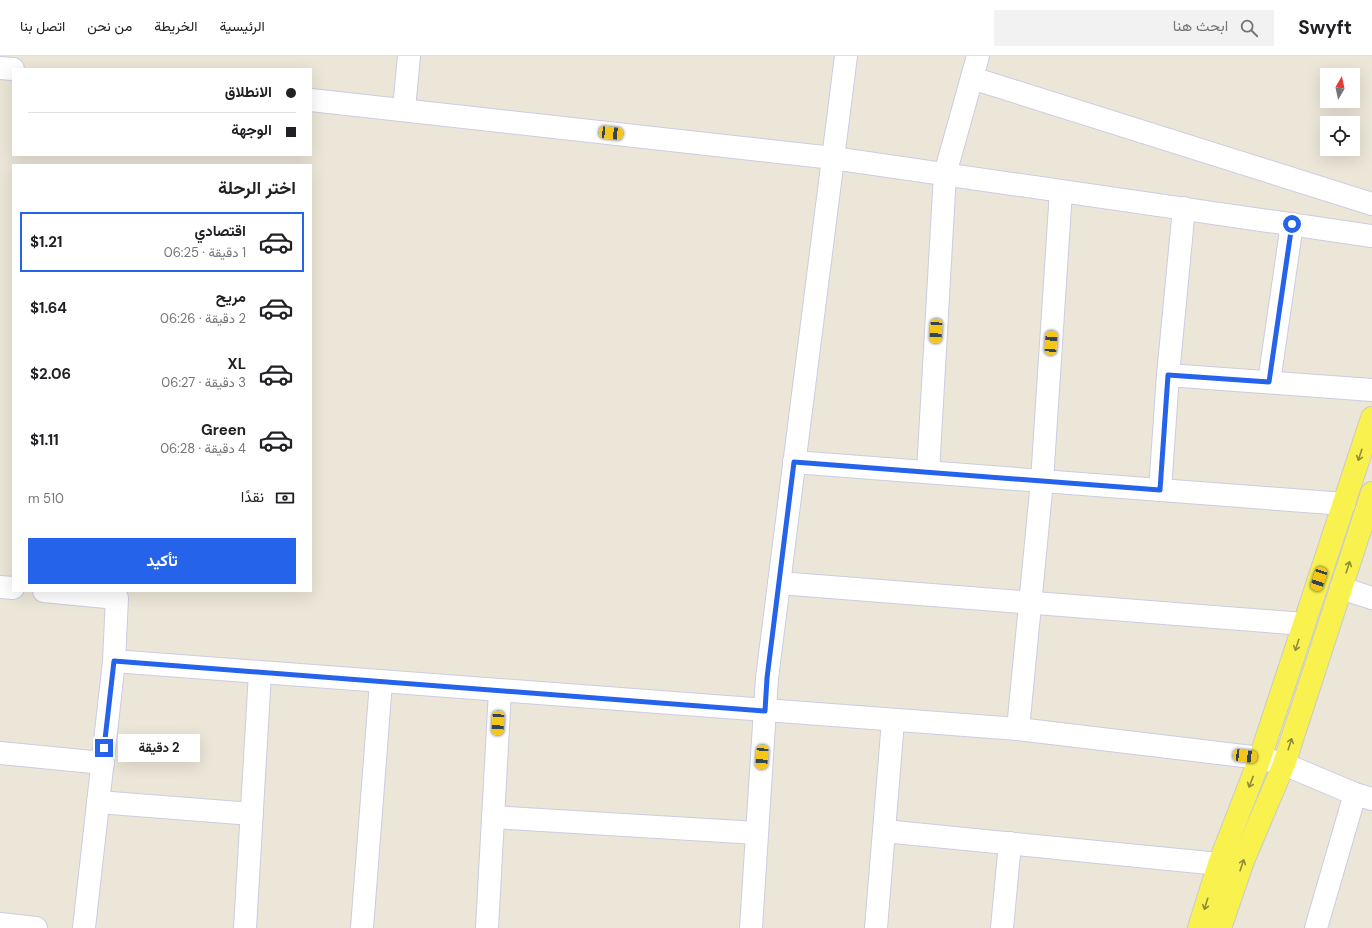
<!DOCTYPE html>
<html lang="ar">
<meta charset="utf-8">
<style>
:root{--surface:#fff;--page:#f2f2f2;--text:#202124;--muted:#757577;--line:#e0e0e0;--accent:#2563eb}
body{margin:0;font-family:"DM Sans",Vazirmatn,sans-serif;background:var(--page);color:var(--text);direction:rtl;height:100vh;display:flex;flex-direction:column;font-size:15px;white-space:nowrap}
*{box-sizing:border-box;margin:0}
p{font-size:13px;color:var(--muted)}
.icon{flex:none;width:22px;height:22px;fill:none;stroke:currentColor;stroke-width:2;stroke-linecap:round;stroke-linejoin:round}
.map{position:relative;flex:1;overflow:hidden;direction:ltr}
.side{position:absolute;left:12px;top:108px;width:300px;height:428px;display:flex;flex-direction:column;background:var(--surface);border-radius:0px;box-shadow:0 4px 16px #0002;direction:rtl}
.side>*{flex:none}
.hud{position:absolute;left:12px;top:12px;width:300px;height:88px;border-radius:0px;box-shadow:0 4px 16px #0002;direction:rtl;display:grid;align-content:center;height:88px;padding:0 16px;background:var(--surface)}
.needle{width:26px;rotate:9deg}
.buttons{position:absolute;left:1320px;top:12px;display:grid;gap:8px}
.buttons a{display:grid;place-items:center;width:40px;height:40px;border-radius:0px;background:var(--surface);box-shadow:0 4px 16px #0002;font-size:20px}
.end{position:absolute;width:18px;height:18px;margin:-9px;border:5px solid #2563eb;background:#fff;box-shadow:0 0 0 2px #fff}
.from{border-radius:50%}
.bubble{position:absolute;height:28px;border-radius:0px;background:var(--surface);box-shadow:0 4px 16px #0002;font-size:13px;font-weight:700;line-height:28px;text-align:center;direction:rtl}
.car{position:absolute;width:12px;height:24px;margin:-12px -6px;border-radius:5px;box-shadow:0 0 3px 1px #0007;background:linear-gradient(#f5c518 24%,#345 0 40%,#f5c518 0 76%,#345 0 86%,#f5c518 0)}
.hud b{display:flex;align-items:center;gap:14px;height:38px;font-size:15px}
.hud b+b{border-top:1px solid var(--line)}
.hud i{width:10px;height:10px;background:var(--text)}
ul{padding:0;list-style:none}
li{display:flex;align-items:center;gap:12px;height:60px;margin:0 8px 6px;padding:0 8px;border:2px solid transparent;border-radius:0px}
li div{flex:1}
li b{display:block;font-size:15px}
li em{font-style:normal;font-weight:700}
li.current{border-color:var(--accent)}
li>.icon{width:36px;height:36px;stroke-width:1.5}
h2{padding:0 16px;font-size:18px;line-height:48px}
.pay{display:flex;align-items:center;gap:10px;height:44px;padding:0 16px;font-size:15px}
.pay p{margin-inline-start:auto}
.action{display:flex;gap:8px;margin-top:auto;padding:8px 16px}
.action a{flex:1;height:46px;border-radius:0px;background:var(--accent);color:#fff;font-size:16px;font-weight:700;line-height:46px;text-align:center}
header{display:flex;align-items:center;gap:24px;box-sizing:border-box;height:56px;padding:0 20px;background:var(--surface);border-bottom:1px solid var(--line)}
header strong{font-size:19px}
nav{display:flex;gap:22px;margin-inline-start:auto;font-size:14px}
.search{width:280px;height:36px;background:var(--page);display:flex;align-items:center;gap:10px;box-sizing:border-box;padding:0 14px;border-radius:0px;color:var(--muted);font-size:15px}
.map>svg:first-child{display:block}
.lines{fill:none;stroke-linecap:round;stroke-linejoin:round}
.street-casing{stroke:#cccce2;stroke-width:24}
.primary-casing{stroke:#cbcbcb;stroke-width:24}
.street{stroke:#fff;stroke-width:22}
.primary{stroke:#f9f24e;stroke-width:22}
.oneway{stroke:#908c3a}
.route{stroke:#2563eb;stroke-width:5}
</style>
<header>
<strong>Swyft</strong>
<div class="search"><svg class="icon" aria-label="search" viewBox="0 0 24 24"><circle cx="10" cy="10" r="6"/><path d="M15 15l6 6"/></svg>ابحث هنا</div>
<nav><a>الرئيسية</a><a>الخريطة</a><a>من نحن</a><a>اتصل بنا</a></nav>
</header>
<div class="map">
<svg width="1372" height="872" viewBox="0 0 1372 872">
<rect width="100%" height="100%" fill="#ebe6d7"/>
<g class="lines">
<!-- street casing -->
<g class="street-casing">
<g id="street">
<path d="M0,12L13,13"/>
<path d="M972,22L1372,148"/>
<path d="M311,44L833,102L1372,180"/>
<path d="M404,53L409,0"/>
<path d="M1168,319L1372,334"/>
<path d="M1269,326L1292,168"/>
<path d="M794,406L1344,448"/>
<path d="M928,416L945,118L978,0"/>
<path d="M1160,434L1168,319L1184,152"/>
<path d="M779,527L1304,568"/>
<path d="M0,531L13,532"/>
<path d="M1341,532L1372,542"/>
<path d="M44,535L117,542L114,605L84,872"/>
<path d="M114,605L1018,673L1260,702L1284,708L1355,738L1372,743"/>
<path d="M1018,673L1042,425L1061,135"/>
<path d="M0,697L103,707"/>
<path d="M98,746L252,758"/>
<path d="M493,761L757,777"/>
<path d="M884,775L1219,808"/>
<path d="M0,868L36,872"/>
<path d="M245,872L260,617"/>
<path d="M362,872L381,626"/>
<path d="M487,872L500,635"/>
<path d="M751,872L767,622L846,0"/>
<path d="M876,872L893,665"/>
<path d="M1002,872L1010,787"/>
<path d="M1316,872L1355,738"/>
</g>
</g>
<!-- primary casing -->
<g class="primary-casing">
<g id="primary">
<path d="M1199,872L1219,808L1260,702L1372,362"/>
<path d="M1220,872L1243,805L1284,708L1372,437"/>
</g>
</g>
<!-- street -->
<use href="#street" class="street"/>
<!-- primary -->
<use href="#primary" class="primary"/>
</g>
<!-- one-way arrows -->
<defs><path id="oneway-shaft" d="M-6 0H5M1.5-3L5.5 0L1.5 3" fill="none" stroke-width="1.6" stroke-linecap="round" stroke-linejoin="round"/></defs>
<g class="oneway">
<use href="#oneway-shaft" transform="translate(1360 399) rotate(108)"/>
<use href="#oneway-shaft" transform="translate(1348 511) rotate(-72)"/>
<use href="#oneway-shaft" transform="translate(1297 589) rotate(108)"/>
<use href="#oneway-shaft" transform="translate(1290 688) rotate(-72)"/>
<use href="#oneway-shaft" transform="translate(1251 726) rotate(111)"/>
<use href="#oneway-shaft" transform="translate(1242 809) rotate(-71)"/>
<use href="#oneway-shaft" transform="translate(1206 848) rotate(107)"/>
</g>
<g class="lines">
<!-- route -->
<path class="route" d="M104,692L114,605L765,655L767,622L794,406L1160,434L1168,319L1269,326L1292,168"/>
</g>
</svg>
<div class="buttons">
<a><svg class="needle" viewBox="-14 -14 28 28"><path d="M0-13l5 13h-10z" fill="#e53935"/><path d="M0 13l5-13h-10z" fill="#757577"/></svg></a>
<a><svg class="icon" aria-label="locate" viewBox="0 0 24 24"><circle cx="12" cy="12" r="6"/><path d="M12 2v4M12 18v4M2 12h4M18 12h4"/></svg></a>
</div>
<i class="end from" style="left:1292px;top:168px"></i>
<i class="end" style="left:104px;top:692px"></i>
<div class="bubble" style="left:118px;top:678px;width:82px">2 دقيقة</div>
<i class="car" style="left:611px;top:77px;rotate:96deg"></i>
<i class="car" style="left:936px;top:275px;rotate:183deg"></i>
<i class="car" style="left:1051px;top:287px;rotate:4deg"></i>
<i class="car" style="left:1319px;top:523px;rotate:198deg"></i>
<i class="car" style="left:498px;top:667px;rotate:183deg"></i>
<i class="car" style="left:1245px;top:700px;rotate:97deg"></i>
<i class="car" style="left:762px;top:701px;rotate:184deg"></i>
<div class="hud">
<b><i class="from"></i>الانطلاق</b>
<b><i></i>الوجهة</b>
</div>
<section class="side">
<h2>اختر الرحلة</h2>
<ul>
<li class="current"><svg class="icon" aria-label="car" viewBox="0 0 24 24"><path d="M5 17H2v-5l4-1 3-4h7l3 4 3 1v5h-3M9 17h6M6 11h13"/><circle cx="7" cy="17" r="2"/><circle cx="17" cy="17" r="2"/></svg><div><b>اقتصادي</b><p>1 دقيقة · 06:25</p></div><em>$1.21</em></li>
<li><svg class="icon" aria-label="car" viewBox="0 0 24 24"><path d="M5 17H2v-5l4-1 3-4h7l3 4 3 1v5h-3M9 17h6M6 11h13"/><circle cx="7" cy="17" r="2"/><circle cx="17" cy="17" r="2"/></svg><div><b>مريح</b><p>2 دقيقة · 06:26</p></div><em>$1.64</em></li>
<li><svg class="icon" aria-label="car" viewBox="0 0 24 24"><path d="M5 17H2v-5l4-1 3-4h7l3 4 3 1v5h-3M9 17h6M6 11h13"/><circle cx="7" cy="17" r="2"/><circle cx="17" cy="17" r="2"/></svg><div><b>XL</b><p>3 دقيقة · 06:27</p></div><em>$2.06</em></li>
<li><svg class="icon" aria-label="car" viewBox="0 0 24 24"><path d="M5 17H2v-5l4-1 3-4h7l3 4 3 1v5h-3M9 17h6M6 11h13"/><circle cx="7" cy="17" r="2"/><circle cx="17" cy="17" r="2"/></svg><div><b>Green</b><p>4 دقيقة · 06:28</p></div><em>$1.11</em></li>
</ul>
<div class="pay"><svg class="icon" aria-label="cash" viewBox="0 0 24 24"><path d="M3 7h18v10H3z"/><circle cx="12" cy="12" r="2"/></svg>نقدًا<p>510 m</p></div>
<div class="action"><a>تأكيد</a></div>
</section>
</div>
